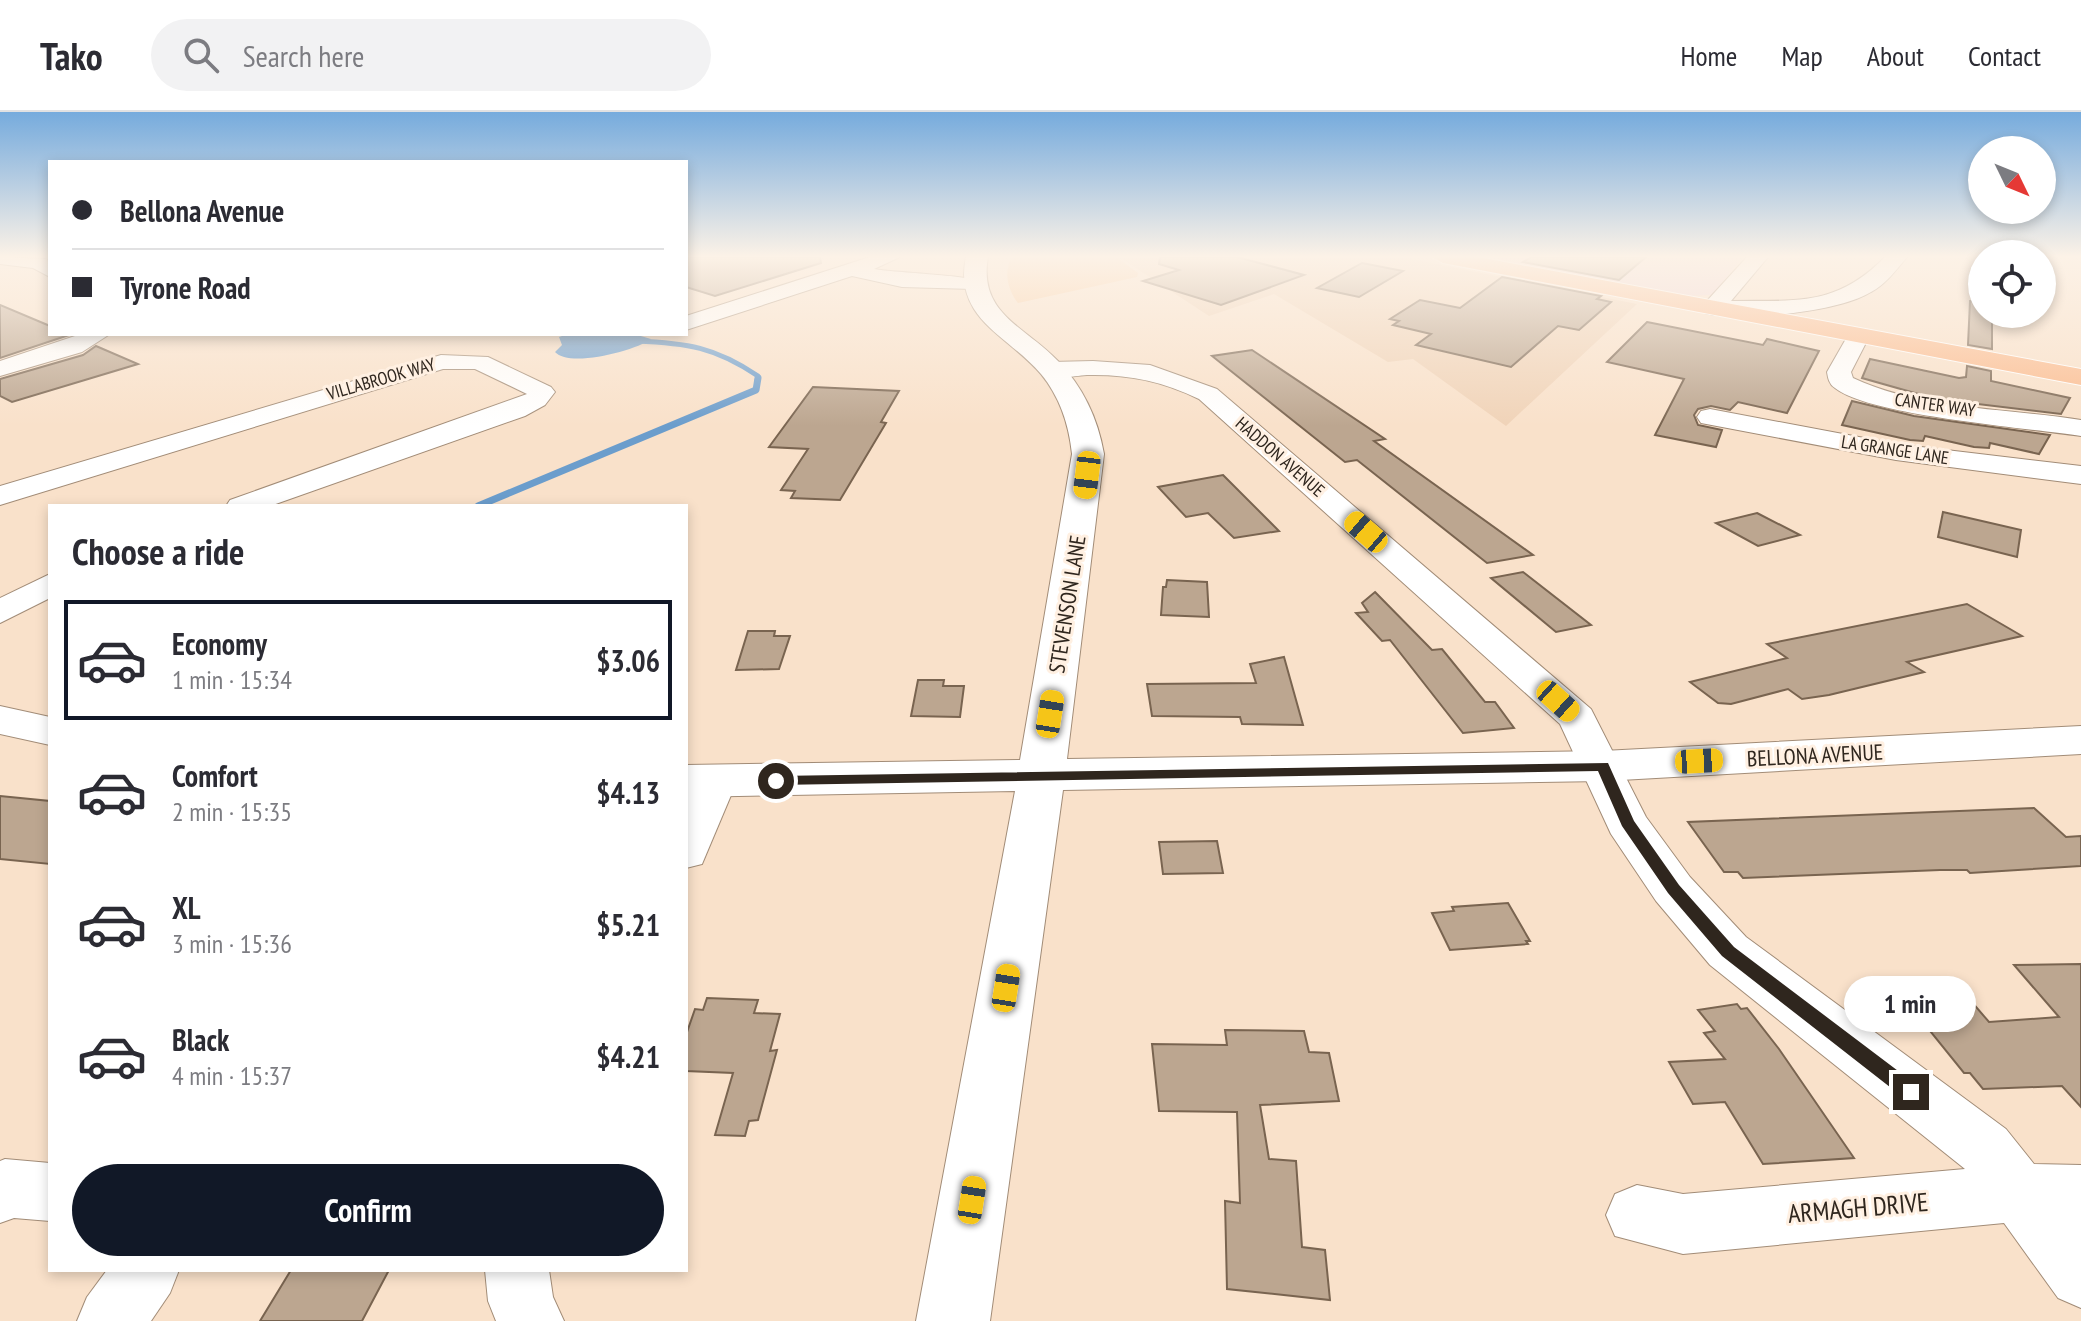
<!DOCTYPE html>
<meta charset="utf-8">
<style>
:root{--surface:#fff;--page:#f2f2f3;--text:#2b2b33;--muted:#7c7c81;--line:#e1e1e2;--accent:#111827}
body{margin:0;font-family:"PT Sans Narrow",sans-serif;background:var(--page);color:var(--text);height:100vh;display:flex;flex-direction:column;font-size:30px;white-space:nowrap}
*{box-sizing:border-box;margin:0}
p{font-size:26px;color:var(--muted)}
.icon{flex:none;width:44px;height:44px;fill:none;stroke:currentColor;stroke-width:2;stroke-linecap:round;stroke-linejoin:round}
.map{position:relative;flex:1;overflow:hidden}
.sheet{position:absolute;left:48px;top:392px;width:640px;height:768px;display:flex;flex-direction:column;background:var(--surface);border-radius:0px;box-shadow:0 4px 12px #0003}
.sheet>*{flex:none}
.top-card{position:absolute;left:48px;top:48px;width:640px;height:176px;border-radius:0px;box-shadow:0 4px 12px #0003;display:grid;align-content:center;height:176px;padding:0 24px;background:var(--surface)}
.needle{width:52px;rotate:133deg}
.fabs{position:absolute;left:1968px;top:24px;display:grid;gap:16px}
.fabs a{display:grid;place-items:center;width:88px;height:88px;border-radius:50%;background:var(--surface);box-shadow:0 4px 12px #0003;font-size:40px}
.end{position:absolute;width:36px;height:36px;margin:-18px;border:10px solid #2f261e;background:#fff;box-shadow:0 0 0 4px #fff}
.from{border-radius:50%}
.bubble{position:absolute;height:56px;border-radius:28px;background:var(--surface);box-shadow:0 4px 12px #0003;font-size:26px;font-weight:800;line-height:56px;text-align:center}
.car{position:absolute;width:24px;height:48px;margin:-24px -12px;border-radius:10px;box-shadow:0 0 6px 2px #0007;background:linear-gradient(#f5c518 24%,#345 0 40%,#f5c518 0 76%,#345 0 86%,#f5c518 0)}
.top-card b{display:flex;align-items:center;gap:28px;height:76px;font-size:30px}
.top-card b+b{border-top:2px solid var(--line)}
.top-card i{width:20px;height:20px;background:var(--text)}
ul{padding:0;list-style:none}
li{display:flex;align-items:center;gap:24px;height:120px;margin:0 16px 12px;padding:0 8px;border:4px solid transparent;border-radius:0px}
li div{flex:1}
li b{display:block;font-size:30px}
li em{font-style:normal;font-weight:800}
li.active{border-color:var(--accent)}
li>.icon{width:72px;height:72px;stroke-width:1.5}
h2{padding:0 24px;font-size:36px;line-height:96px}
.button{display:flex;gap:16px;margin-top:auto;padding:16px 24px}
.button a{flex:1;height:92px;border-radius:48px;background:var(--accent);color:#fff;font-size:32px;font-weight:800;line-height:92px;text-align:center}
header{display:flex;align-items:center;gap:48px;box-sizing:border-box;height:112px;padding:0 40px;background:var(--surface);border-bottom:2px solid var(--line)}
header strong{font-size:38px}
nav{display:flex;gap:44px;margin-inline-start:auto;font-size:28px}
.search{width:560px;height:72px;background:var(--page);display:flex;align-items:center;gap:20px;box-sizing:border-box;padding:0 28px;border-radius:44px;color:var(--muted);font-size:30px}
.map>svg:first-child{display:block}
.built{fill:#f0d3b8}
.education{fill:#efd4d8}
.green{fill:#f9cca0}
.water{fill:#6b9dcc}
.lines{fill:none;stroke-linecap:round;stroke-linejoin:round}
.stream-far1{stroke:#6b9dcc;stroke-width:5}
.stream{stroke:#6b9dcc;stroke-width:7}
.building{fill:#bca690;stroke:#796450;stroke-width:2}
.street-casing{stroke:#a28c77;stroke-width:2}
.secondary-casing{stroke:#a28c77;stroke-width:2}
.primary-casing{stroke:#fff;stroke-width:2}
.street{fill:#fff;fill-rule:evenodd}
.secondary{fill:#fff;fill-rule:evenodd}
.primary{fill:#fbbc90;fill-rule:evenodd}
.route{fill:#2f261e}
.labels{text-anchor:middle;stroke-width:6;stroke-linejoin:round;paint-order:stroke}
.far-street-label{font-size:18px;fill:#2f261e;stroke:#fff0e2}
.street-label{font-size:22px;fill:#2f261e;stroke:#fff0e2}
.near-street-label{font-size:26px;fill:#2f261e;stroke:#fff0e2}
</style>
<header>
<strong>Tako</strong>
<div class="search"><svg class="icon" aria-label="search" viewBox="0 0 24 24"><circle cx="10" cy="10" r="6"/><path d="M15 15l6 6"/></svg>Search here</div>
<nav><a>Home</a><a>Map</a><a>About</a><a>Contact</a></nav>
</header>
<div class="map">
<svg width="2081" height="1209" viewBox="0 0 2081 1209">
<rect width="100%" height="100%" fill="#f9e1ca"/>
<!-- built -->
<path class="built" d="M1119,145H1401L1637,192L1506,314L1413,247L1388,250L1274,182L1209,204Z"/>
<!-- education -->
<path class="education" d="M1476,145H1743L1712,183L1687,184Z"/>
<!-- green -->
<path class="green" d="M1012,145H1116L1138,161L1137,165L1018,191C1008,179 1003,159 1012,145Z"/>
<!-- water -->
<path class="water" d="M568,222H634L651,227C635,239 569,256 555,240L562,233L559,225Z"/>
<g class="lines">
<!-- stream-far1 -->
<path class="stream-far1" d="M636,229C687,231 715,235 758,264L757,268"/>
<!-- stream -->
<path class="stream" d="M478,394L756,278L758,266"/>
</g>
<!-- building -->
<g class="building">
<path d="M686,145H820L821,151L715,184L686,175Z"/>
<path d="M1160,145H1237L1304,163L1221,193L1143,169L1179,158L1159,152Z"/>
<path d="M1531,145H1646L1619,168L1523,150Z"/>
<path d="M1362,151L1403,159L1359,185L1317,176Z"/>
<path d="M1502,165L1601,184L1597,187L1611,190L1579,218L1558,214L1511,255L1416,233L1431,222L1393,213L1399,209L1390,207L1420,188L1460,196Z"/>
<path d="M1970,189L1982,190V202H1992V237L1968,233Z"/>
<path d="M0,193L50,214V222L69,223L0,246Z"/>
<path d="M1647,210L1763,233L1767,227L1819,239L1787,301L1738,290L1730,298L1711,294L1698,297L1694,303L1698,313L1722,318L1716,335L1655,323L1684,267L1607,250Z"/>
<path d="M96,234L138,252L12,290L0,284V267L83,243Z"/>
<path d="M1252,238L1385,327L1374,329L1533,443L1487,451L1357,348L1345,350L1212,244Z"/>
<path d="M1870,247L1959,266L1966,265L1967,254L1991,259V269L2070,286L2061,302L1936,287L1862,266Z"/>
<path d="M813,275L899,279L881,310L886,311L840,388L791,386L795,379L781,378L808,337L769,335Z"/>
<path d="M1852,289L1914,304L2050,323L2039,342L1990,331L1989,336L1974,335L1925,324L1923,329L1910,328L1842,313Z"/>
<path d="M1223,363L1279,419L1234,426L1208,401L1186,405L1158,375Z"/>
<path d="M1943,400L2021,418L2017,445L1938,425Z"/>
<path d="M1757,401L1800,423L1758,434L1716,411Z"/>
<path d="M1523,460L1591,513L1556,520L1491,466Z"/>
<path d="M1167,468L1207,470L1209,505L1161,503L1163,475H1166Z"/>
<path d="M1375,480L1432,538L1442,537L1485,590H1495L1514,616L1463,621L1390,528L1382,529L1356,501L1368,500L1362,491Z"/>
<path d="M1967,492L2022,524L1907,550L1924,560L1829,583L1802,587L1788,577L1731,592L1718,591L1690,570L1787,546L1767,532Z"/>
<path d="M748,519H775L774,524H790L779,557L736,558Z"/>
<path d="M1284,545L1303,613L1242,612L1240,605L1152,604L1147,572L1256,571L1250,552Z"/>
<path d="M918,568H944L943,574H964L960,605L911,604Z"/>
<path d="M0,684L50,689V752L0,747Z"/>
<path d="M2034,696L2066,725L2081,724V754L1970,761L1967,758H1940L1743,766L1738,760H1724L1688,710Z"/>
<path d="M1217,729L1223,761L1163,762L1159,730Z"/>
<path d="M1508,791L1530,829H1526L1528,832L1450,838L1432,801L1454,799L1452,795Z"/>
<path d="M2081,852V995L2062,974L1983,977L1970,961H1964L1918,904L1925,903L1915,891L1971,889L1989,910L2059,905L2014,853Z"/>
<path d="M707,886L758,888L754,901L780,902L770,939L777,938L758,1008L749,1009L745,1024L715,1023L733,961L686,959V923L695,897L703,898Z"/>
<path d="M1737,892L1741,897L1747,896L1779,937L1854,1046L1763,1052L1725,990L1693,992L1669,950L1725,947L1704,921L1715,919L1698,898Z"/>
<path d="M1225,918L1304,919L1309,940L1329,941L1339,989L1260,993L1269,1047L1296,1049L1302,1135L1325,1138L1330,1188L1227,1177L1225,1089L1240,1091L1237,1000L1159,999L1152,932L1227,933Z"/>
<path d="M291,1158H389L362,1209H260Z"/>
</g>
<g class="lines">
<!-- street casing -->
<g class="street-casing">
<g id="street">
<path d="M0,145L46,147L50,150V165L33,156L0,152Z"/>
<path d="M870,145H900L874,157C894,161 975,163 983,171L973,177L902,175L852,164L686,218V204Z"/>
<path d="M1747,145H1768L1731,189C1797,188 1836,195 1885,145H1907C1897,157 1885,173 1871,180C1839,200 1742,210 1705,201L1702,196L1705,191Z"/>
<path d="M1859,216L1870,223L1851,260L1853,266C1921,298 2007,296 2081,308V324C2030,316 1870,304 1835,276C1829,272 1828,266 1827,260L1851,218Z"/>
<path d="M81,222H110L82,240L0,264V249Z"/>
<path d="M441,243L488,245L551,275L555,280L545,293L525,304L270,394H226L230,388L527,282L475,257H443L0,393V374Z"/>
<path d="M1093,249L1150,253L1217,277L1591,597L1646,705L1690,765L1746,825L2006,1017L2034,1052L2081,1053V1196L2058,1186L2004,1111L1683,1142L1615,1124L1606,1103L1615,1082L1637,1073L1683,1082L1965,1057L1710,853L1656,789L1611,722L1560,612L1199,287C1162,269 1128,262 1087,263C1073,264 1048,270 1039,257L1051,250Z"/>
<path d="M1710,297L1896,332L2081,354V372L1896,348L1701,311L1697,305L1701,299Z"/>
<path d="M50,462V486L0,511V486Z"/>
<path d="M716,655L731,659L737,669L702,752L686,756V688L701,659Z"/>
<path d="M5,1047L50,1051V1109L14,1106L0,1111V1049Z"/>
<path d="M107,1158H179L170,1181L151,1209H77L87,1185Z"/>
<path d="M485,1158H549L553,1185L564,1209H496L488,1189Z"/>
</g>
</g>
<!-- secondary casing -->
<g class="secondary-casing">
<g id="secondary">
<path d="M966,145H988C978,202 1025,214 1058,249C1083,275 1098,307 1104,342L1067,647L1603,639L2081,614V642L1603,669L1063,678L990,1209H916L1015,679L686,685V653L1020,648L1072,342C1069,313 1060,285 1041,262C1008,223 953,207 966,145Z"/>
<path d="M0,594L50,605V633L0,622Z"/>
</g>
</g>
<!-- primary casing -->
<g class="primary-casing">
<path id="primary" d="M1432,145H1478L2081,257V273L1443,151Z"/>
</g>
<!-- street -->
<use href="#street" class="street"/>
<!-- secondary -->
<use href="#secondary" class="secondary"/>
<!-- primary -->
<use href="#primary" class="primary"/>
</g>
<!-- sky -->
<linearGradient id="sky" x2="0" y2="1"><stop stop-color="#76abdd"/><stop offset="0.46" stop-color="#fcf2e7"/><stop offset="1" stop-color="#fcf2e7" stop-opacity="0"/></linearGradient>
<rect width="2081" height="314" fill="url(#sky)"/>
<!-- route -->
<path class="route" d="M1608,651L1634,709L1679,773L1734,835L1918,974V986H1904L1722,844L1668,781L1622,714L1598,659L776,673L769,669L776,664Z"/>
<g class="labels">
<!-- far-street labels -->
<g class="far-street-label">
<text transform="translate(381 267) rotate(-16)" y="6">VILLABROOK WAY</text>
<text transform="translate(1935 293) rotate(8)" y="6">CANTER WAY</text>
<text transform="translate(1895 338) rotate(9)" y="6">LA GRANGE LANE</text>
<text transform="translate(1280 345) rotate(41)" y="6">HADDON AVENUE</text>
</g>
<!-- street labels -->
<g class="street-label">
<text transform="translate(1067 492) rotate(-81)" y="8">STEVENSON LANE</text>
<text transform="translate(1815 643) rotate(-3)" y="8">BELLONA AVENUE</text>
</g>
<!-- near-street labels -->
<g class="near-street-label">
<text transform="translate(1858 1096) rotate(-5)" y="9">ARMAGH DRIVE</text>
</g>
</g>
</svg>
<div class="fabs">
<a><svg class="needle" viewBox="-14 -14 28 28"><path d="M0-13l5 13h-10z" fill="#e53935"/><path d="M0 13l5-13h-10z" fill="#7c7c81"/></svg></a>
<a><svg class="icon" aria-label="locate" viewBox="0 0 24 24"><circle cx="12" cy="12" r="6"/><path d="M12 2v4M12 18v4M2 12h4M18 12h4"/></svg></a>
</div>
<i class="end from" style="left:776px;top:669px"></i>
<i class="end" style="left:1911px;top:980px"></i>
<div class="bubble" style="left:1844px;top:864px;width:132px">1 min</div>
<i class="car" style="left:1087px;top:363px;rotate:187deg"></i>
<i class="car" style="left:1366px;top:420px;rotate:311deg"></i>
<i class="car" style="left:1558px;top:589px;rotate:132deg"></i>
<i class="car" style="left:1050px;top:602px;rotate:9deg"></i>
<i class="car" style="left:1699px;top:649px;rotate:87deg"></i>
<i class="car" style="left:1006px;top:876px;rotate:9deg"></i>
<i class="car" style="left:972px;top:1088px;rotate:9deg"></i>
<div class="top-card">
<b><i class="from"></i>Bellona Avenue</b>
<b><i></i>Tyrone Road</b>
</div>
<section class="sheet">
<h2>Choose a ride</h2>
<ul>
<li class="active"><svg class="icon" aria-label="car" viewBox="0 0 24 24"><path d="M5 17H2v-5l4-1 3-4h7l3 4 3 1v5h-3M9 17h6M6 11h13"/><circle cx="7" cy="17" r="2"/><circle cx="17" cy="17" r="2"/></svg><div><b>Economy</b><p>1 min · 15:34</p></div><em>$3.06</em></li>
<li><svg class="icon" aria-label="car" viewBox="0 0 24 24"><path d="M5 17H2v-5l4-1 3-4h7l3 4 3 1v5h-3M9 17h6M6 11h13"/><circle cx="7" cy="17" r="2"/><circle cx="17" cy="17" r="2"/></svg><div><b>Comfort</b><p>2 min · 15:35</p></div><em>$4.13</em></li>
<li><svg class="icon" aria-label="car" viewBox="0 0 24 24"><path d="M5 17H2v-5l4-1 3-4h7l3 4 3 1v5h-3M9 17h6M6 11h13"/><circle cx="7" cy="17" r="2"/><circle cx="17" cy="17" r="2"/></svg><div><b>XL</b><p>3 min · 15:36</p></div><em>$5.21</em></li>
<li><svg class="icon" aria-label="car" viewBox="0 0 24 24"><path d="M5 17H2v-5l4-1 3-4h7l3 4 3 1v5h-3M9 17h6M6 11h13"/><circle cx="7" cy="17" r="2"/><circle cx="17" cy="17" r="2"/></svg><div><b>Black</b><p>4 min · 15:37</p></div><em>$4.21</em></li>
</ul>
<div class="button"><a>Confirm</a></div>
</section>
</div>
